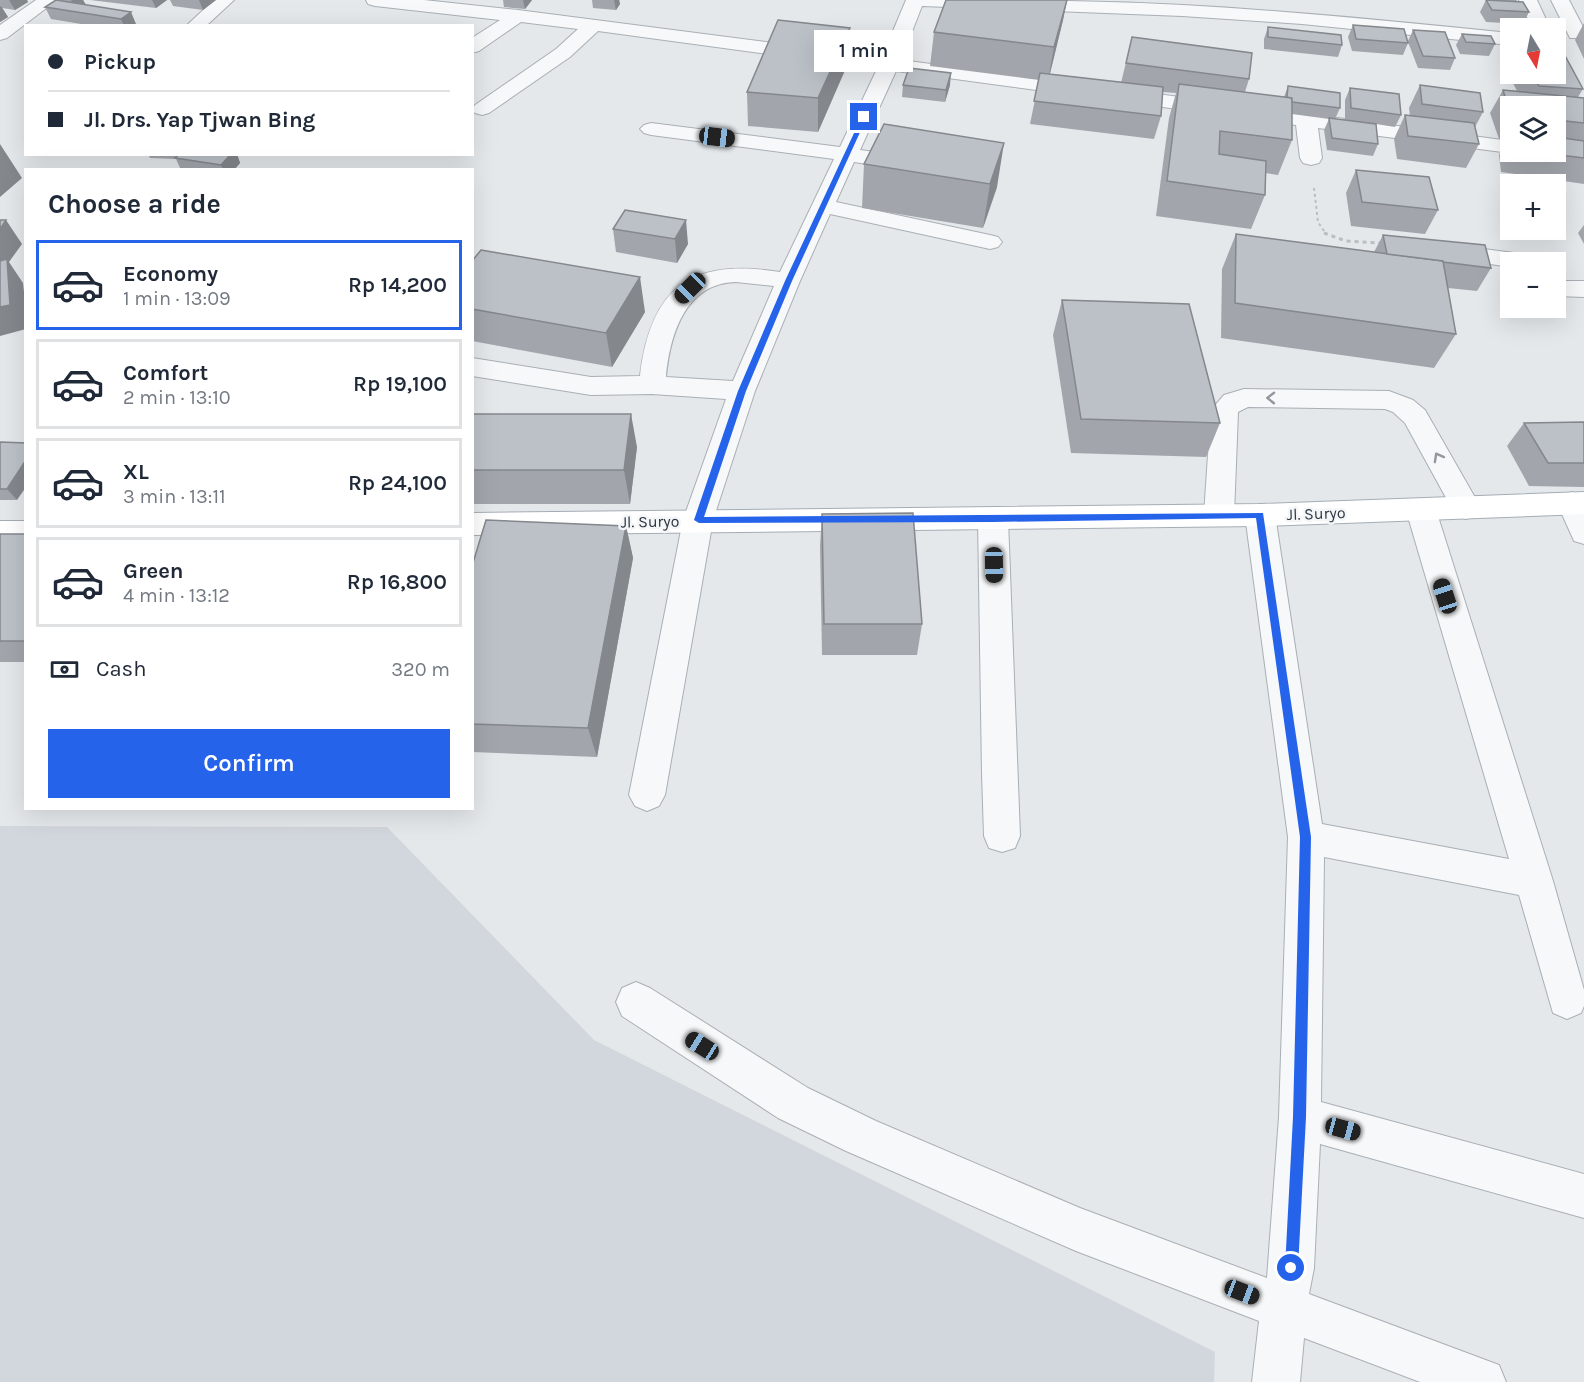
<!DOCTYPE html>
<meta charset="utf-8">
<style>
:root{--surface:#fff;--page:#f6f6f7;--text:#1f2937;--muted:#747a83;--line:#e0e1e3;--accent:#2563eb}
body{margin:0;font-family:Karla,sans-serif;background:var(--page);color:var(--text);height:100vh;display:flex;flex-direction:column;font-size:22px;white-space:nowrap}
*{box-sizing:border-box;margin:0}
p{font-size:20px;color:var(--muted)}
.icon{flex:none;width:33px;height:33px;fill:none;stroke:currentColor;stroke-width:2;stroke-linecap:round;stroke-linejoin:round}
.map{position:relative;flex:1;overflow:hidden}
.side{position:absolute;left:24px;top:168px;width:450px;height:642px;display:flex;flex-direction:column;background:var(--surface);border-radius:0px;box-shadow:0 6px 24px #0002}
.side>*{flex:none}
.hud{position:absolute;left:24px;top:24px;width:450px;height:132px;border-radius:0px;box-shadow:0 6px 24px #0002;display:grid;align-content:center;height:132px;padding:0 24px;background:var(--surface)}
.needle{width:39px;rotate:170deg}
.buttons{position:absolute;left:1500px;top:18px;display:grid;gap:12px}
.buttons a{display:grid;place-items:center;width:66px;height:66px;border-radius:0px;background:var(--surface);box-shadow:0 6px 24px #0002;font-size:30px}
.end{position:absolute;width:27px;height:27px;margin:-14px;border:8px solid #2563eb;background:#fff;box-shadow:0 0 0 3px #fff}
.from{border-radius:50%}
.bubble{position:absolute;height:42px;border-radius:0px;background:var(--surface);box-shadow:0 6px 24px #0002;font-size:20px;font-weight:600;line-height:42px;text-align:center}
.car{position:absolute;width:18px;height:36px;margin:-18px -9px;border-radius:8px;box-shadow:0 0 4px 2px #0007;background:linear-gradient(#222 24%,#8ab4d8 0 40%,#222 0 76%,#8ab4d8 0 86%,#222 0)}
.hud b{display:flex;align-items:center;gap:21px;height:57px;font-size:22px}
.hud b+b{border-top:2px solid var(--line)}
.hud i{width:15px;height:15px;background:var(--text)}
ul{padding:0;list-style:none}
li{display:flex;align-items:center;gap:18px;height:90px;margin:0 12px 9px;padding:0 12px;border:3px solid var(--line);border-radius:0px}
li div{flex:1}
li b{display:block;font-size:22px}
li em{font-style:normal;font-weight:600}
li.active{border-color:var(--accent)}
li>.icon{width:54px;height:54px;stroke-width:1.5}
h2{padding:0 24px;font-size:27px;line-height:72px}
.pay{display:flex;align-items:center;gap:15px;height:66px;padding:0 24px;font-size:22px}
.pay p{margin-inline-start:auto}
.primary-button{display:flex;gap:12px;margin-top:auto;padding:12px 24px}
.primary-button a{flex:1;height:69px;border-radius:0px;background:var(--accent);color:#fff;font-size:24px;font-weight:600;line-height:69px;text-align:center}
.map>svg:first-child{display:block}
.built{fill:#d2d7dd}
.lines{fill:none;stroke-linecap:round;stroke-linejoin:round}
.minor-casing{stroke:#a9afb5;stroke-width:2}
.major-casing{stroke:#a4adb6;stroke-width:2}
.path-far1{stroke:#babec2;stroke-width:2;stroke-dasharray:3 3;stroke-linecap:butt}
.path{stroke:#babec2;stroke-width:3;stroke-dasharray:4 4;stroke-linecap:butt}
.minor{fill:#f7f8f9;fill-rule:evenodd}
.major{fill:#fff;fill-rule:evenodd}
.wall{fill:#a2a6ac;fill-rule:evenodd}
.shaded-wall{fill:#84878c}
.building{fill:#bcc1c8;stroke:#84878c;stroke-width:1.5}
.oneway{stroke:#92989e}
.route{fill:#2563eb}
.labels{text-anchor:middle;stroke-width:5;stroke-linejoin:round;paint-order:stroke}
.street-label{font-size:16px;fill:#2d3743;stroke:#f4f6f8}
</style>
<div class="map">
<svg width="1584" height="1382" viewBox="0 0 1584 1382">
<rect width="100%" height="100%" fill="#e4e8eb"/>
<!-- built -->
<path class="built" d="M0,826L387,827L594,1040L1215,1352L1214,1382H0Z"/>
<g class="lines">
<!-- minor casing -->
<g class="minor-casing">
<g id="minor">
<path d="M36,0H57L7,38L0,40V25Z"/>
<path d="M214,0H234L206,26H186Z"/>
<path d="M366,0H424L518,10L882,57L906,0C998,0 1091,0 1183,5C1293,11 1401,22 1510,33V45L1302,24L1182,16L922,6L901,60L1510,141V152H1518L1510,153L1318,128L1322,158L1319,163L1311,165L1303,163L1300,158L1296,125L896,71L860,150L875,152L878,157L875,162L867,164L854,162L836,202L990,235L998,237L1002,242L998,247L990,249L830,214L800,281L755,391L713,520L665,795L659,806L647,811L635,806L629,795L683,520L726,399L652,394L591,395L472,376V358L591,377L640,376C651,286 692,258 780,272L834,159L651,135L644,133L640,129L644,125L651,123L840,147L877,69L598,31L570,57L489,113L482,115L475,113L472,110L475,105L556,49L578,29L521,22L479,51L472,53V38L500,20L375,6L368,4ZM736,282L774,286L733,381L666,377C670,335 685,283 736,282Z"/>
<path d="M1519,0H1537L1550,28H1532Z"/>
<path d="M1551,0H1569L1584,29V38H1570Z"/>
<path d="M1445,244L1529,255L1537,257L1541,262H1510V267L1437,256L1433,251L1437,246Z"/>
<path d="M1556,281H1584V297L1556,296Z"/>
<path d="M1244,389L1389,391L1413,400L1425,410L1481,508L1476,516L1466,519L1456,516L1405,423L1393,412L1385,409L1248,407L1238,412L1234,515L1229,523L1219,526L1209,523L1204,515L1211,410L1224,395Z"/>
<path d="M1572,492L1582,496L1584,499V544L1574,541L1557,503L1562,496Z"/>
<path d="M1421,499L1431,502L1436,510L1553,881L1584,990V1006L1581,1013L1567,1019L1553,1013L1519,895L1324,857L1321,1102L1584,1174V1218L1320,1144L1314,1268L1309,1294L1499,1365L1506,1382H1420L1304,1338L1300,1382H1252L1259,1321L1076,1251L846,1151L778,1118L622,1016L616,1002L622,988L636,982L650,988L808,1088L876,1121L1080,1208L1267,1278L1279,1117L1288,837L1245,515L1250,507L1260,504L1270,507L1275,515L1322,824L1509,859L1406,510L1411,502Z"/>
<path d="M993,508L1003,511L1008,519L1020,836L1015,848L1002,852L989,848L984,836L982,773L978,519L983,511Z"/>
</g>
</g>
<!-- major casing -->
<g class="major-casing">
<g id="major">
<path d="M1584,492V514L1260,526L472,535V513L1260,504Z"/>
<rect x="0" y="521" width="26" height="22"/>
</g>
</g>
<!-- path-far1 -->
<path class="path-far1" d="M1314,188L1318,222L1326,234"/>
<!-- path -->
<path class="path" d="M1324,233L1346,241L1380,243"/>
<!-- minor -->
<use href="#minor" class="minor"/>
<!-- major -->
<use href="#major" class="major"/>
</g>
<!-- wall -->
<g class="wall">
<path d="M0,0H27L28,2L15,10L2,8L8,17L0,22Z"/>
<path d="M54,0H83L86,5L136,24L134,26H93L51,19L45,7L54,1Z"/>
<path d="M90,0H167L156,8Z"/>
<path d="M170,0H216L203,10L173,6Z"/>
<path d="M503,0H532L525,9L504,7Z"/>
<path d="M592,0H620L619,1L620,4L616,10L593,8Z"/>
<path d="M946,0H1067L1063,20L1050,74L1121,83L1132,37L1249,79L1245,92L1284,97L1288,86L1340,108L1335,119L1345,120V100L1350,88L1401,115L1395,127L1376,124L1378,144L1373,156L1327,150L1324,130L1329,119L1292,114V140L1278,175L1265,173V195L1251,229L1156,216L1169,118L1176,93L1163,92L1161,116L1154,139L1030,124L1039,80L930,66L934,32Z"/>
<path d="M1486,0H1517L1516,1L1529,12L1523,24L1486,22L1480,12Z"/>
<path d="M1584,23V59L1575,40Z"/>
<path d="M1353,25L1408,41L1413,30L1455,58L1450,70L1418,68L1408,42V43L1403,55L1352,51L1348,37Z"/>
<path d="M1268,27L1342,45L1338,57L1264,49V39Z"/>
<path d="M850,28L849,61L818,132L748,126L747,92Z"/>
<path d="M1462,34L1495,44L1489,56L1460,54L1456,45Z"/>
<path d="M1510,67V74H1556L1583,89L1578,97L1584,98V184L1501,172L1499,155L1507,140L1499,139L1490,113L1503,90L1517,91L1508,73ZM1510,106H1556V152H1510Z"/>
<path d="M903,85H950L945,102L902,97Z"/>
<path d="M1420,85L1483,112L1475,127L1479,144L1466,168L1397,159L1394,139L1405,115L1410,116L1409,108Z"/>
<path d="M884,124L997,187L983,228L862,208L864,164Z"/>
<path d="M148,154H237L240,163L234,170H181L176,159L150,158Z"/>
<path d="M1356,170L1438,210L1425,234L1351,226L1346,193Z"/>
<path d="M625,210L688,244L677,263L616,252L613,229Z"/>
<path d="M1584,225V244L1578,233Z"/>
<path d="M1236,234L1374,252L1383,235L1491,268L1477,291L1448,288L1456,334L1434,368L1221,338L1222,269Z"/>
<path d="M472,261L645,312L612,367L472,341Z"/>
<path d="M1062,300L1220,423L1206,457L1071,453L1053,335Z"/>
<path d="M472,414L637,447L630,504H472Z"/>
<path d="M1584,422V487L1529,486L1507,446L1524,423Z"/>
<path d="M0,442L17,500H0Z"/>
<path d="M822,514L922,624L917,655H822L820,546Z"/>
<path d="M626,526L633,558L597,757L472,752V566Z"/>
<rect x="0" y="534" width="26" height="128"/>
</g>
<!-- shaded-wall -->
<g class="shaded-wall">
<path d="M9,0H27L28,2L15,10Z"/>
<path d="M72,0H83L86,5L77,12L71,1Z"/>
<path d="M152,0H167L156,8Z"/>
<path d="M199,0H216L203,10Z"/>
<path d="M523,0H532L525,9Z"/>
<path d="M614,0H619L620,4L616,10Z"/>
<path d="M1067,0L1063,20L1048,81L1054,47Z"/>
<path d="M1,6L8,17L0,22V7Z"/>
<path d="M131,12L136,24L134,26H124L121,19Z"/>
<path d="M850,28L849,61L818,132V98Z"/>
<path d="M951,73L950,85L945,102L946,90Z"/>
<path d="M1004,143L997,187L983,228L990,184Z"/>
<path d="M0,144L22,178L0,197Z"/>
<path d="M231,154H237L240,163L234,170H223L221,165Z"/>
<path d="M6,220L22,244L9,262L23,283L26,309V329L0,336V229Z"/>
<path d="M686,220L688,244L677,263L675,239Z"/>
<path d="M640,277L645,312L612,367L606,333Z"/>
<path d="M631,414L637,447L630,504L624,470Z"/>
<path d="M26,460V487L17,500L7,489Z"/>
<path d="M626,526L633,558L597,757L588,728Z"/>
</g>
<!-- building -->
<g class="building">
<path d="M56,0L131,12L121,19L45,7Z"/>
<path d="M946,0H1067L1054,47L934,32Z"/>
<path d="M1486,0L1523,2L1529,12L1492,10Z"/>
<path d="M778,20L850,28L818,98L747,92Z"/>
<path d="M1353,25L1404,29L1408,43L1356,39Z"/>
<path d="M1268,27L1341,35L1342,45L1268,37Z"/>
<path d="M1413,30L1445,32L1455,58L1423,56Z"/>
<path d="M1462,34L1491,36L1495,44L1466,42Z"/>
<path d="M1132,37L1252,53L1249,79L1126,63Z"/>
<path d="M1556,52H1563L1583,89L1539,86L1532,74H1556Z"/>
<path d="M909,68L951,73L946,90L903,85Z"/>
<path d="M1040,73L1163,87L1161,116L1034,101Z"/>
<path d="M1179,84L1292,98V140L1220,131L1219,154L1266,161L1265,195L1167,181Z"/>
<path d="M1420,85L1480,93L1483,112L1422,104Z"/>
<path d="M1288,86L1340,93V108L1292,102V98L1287,97Z"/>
<path d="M1350,88L1399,94L1401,115L1351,108Z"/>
<path d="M1503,90L1584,98V123L1556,120V106H1510V112Z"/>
<path d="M1405,115L1474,123L1479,144L1408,136Z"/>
<path d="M1329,118L1376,124L1378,144L1332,138Z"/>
<path d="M884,124L1004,143L990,184L864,164Z"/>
<path d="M1556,137L1584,141V158L1536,152H1556Z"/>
<path d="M179,154H231L221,165L175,158Z"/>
<path d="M1356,170L1429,177L1438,210L1362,202Z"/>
<path d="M625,210L686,220L675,239L613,229Z"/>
<path d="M0,220H6L0,229Z"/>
<path d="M1236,234L1443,261L1456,334L1235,303Z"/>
<path d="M1383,235L1485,245L1491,268L1443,262V261L1387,254Z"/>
<path d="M481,250L640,277L606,333L472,309V261Z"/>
<path d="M7,259L10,305L0,307V261Z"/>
<path d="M1062,300L1189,304L1220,423L1081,419Z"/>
<path d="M472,414H631L624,470H472Z"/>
<path d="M1584,422V463H1548L1524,423Z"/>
<path d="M0,442L26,443V460L7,489H0Z"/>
<path d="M913,513L922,624H824L822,514Z"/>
<path d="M486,520L626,526L588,728L472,724V566Z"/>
<rect x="0" y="534" width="26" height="107"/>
</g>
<!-- one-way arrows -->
<defs><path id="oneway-chevron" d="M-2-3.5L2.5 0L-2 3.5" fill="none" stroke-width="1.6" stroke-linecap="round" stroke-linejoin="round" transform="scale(1.5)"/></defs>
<g class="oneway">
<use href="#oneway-chevron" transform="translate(1271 398) rotate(-179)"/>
<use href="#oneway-chevron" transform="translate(1438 457) rotate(-119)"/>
</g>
<!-- route -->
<path class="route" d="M862,116L867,117L792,281L746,391L704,517L1263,513L1311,837L1306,1117L1298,1268L1296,1273L1291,1275L1286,1273L1285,1268L1293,1117L1300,837L1256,518L993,522L699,523L694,520L738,391L785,281Z"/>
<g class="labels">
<!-- street labels -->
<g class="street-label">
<text transform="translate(1316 513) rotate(-2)" y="6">Jl. Suryo</text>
<text transform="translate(650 521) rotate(-1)" y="6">Jl. Suryo</text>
</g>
</g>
</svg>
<div class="buttons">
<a><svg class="needle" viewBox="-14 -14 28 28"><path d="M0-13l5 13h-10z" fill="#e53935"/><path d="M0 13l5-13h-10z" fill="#747a83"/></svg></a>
<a><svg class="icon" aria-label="layers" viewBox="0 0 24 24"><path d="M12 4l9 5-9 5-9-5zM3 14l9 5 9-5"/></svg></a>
<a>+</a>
<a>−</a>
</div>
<i class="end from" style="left:1291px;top:1268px"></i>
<i class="end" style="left:864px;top:117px"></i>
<div class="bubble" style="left:814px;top:30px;width:99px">1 min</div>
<i class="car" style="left:717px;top:137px;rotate:97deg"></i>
<i class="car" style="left:690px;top:288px;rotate:225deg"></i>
<i class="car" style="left:994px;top:565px;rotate:179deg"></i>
<i class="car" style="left:1445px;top:596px;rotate:342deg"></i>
<i class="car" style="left:702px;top:1046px;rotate:302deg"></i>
<i class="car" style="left:1343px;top:1129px;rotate:105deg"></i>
<i class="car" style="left:1242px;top:1292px;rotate:111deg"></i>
<div class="hud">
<b><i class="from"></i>Pickup</b>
<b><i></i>Jl. Drs. Yap Tjwan Bing</b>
</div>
<section class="side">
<h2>Choose a ride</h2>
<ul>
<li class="active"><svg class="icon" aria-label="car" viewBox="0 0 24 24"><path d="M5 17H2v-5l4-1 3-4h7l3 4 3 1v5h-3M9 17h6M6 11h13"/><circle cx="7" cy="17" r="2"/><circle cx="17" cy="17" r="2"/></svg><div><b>Economy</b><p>1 min · 13:09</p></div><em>Rp 14,200</em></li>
<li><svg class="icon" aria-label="car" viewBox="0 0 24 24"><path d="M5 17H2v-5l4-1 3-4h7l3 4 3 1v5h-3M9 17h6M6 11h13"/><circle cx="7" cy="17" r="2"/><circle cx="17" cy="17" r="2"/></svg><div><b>Comfort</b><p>2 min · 13:10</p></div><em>Rp 19,100</em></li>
<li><svg class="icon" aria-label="car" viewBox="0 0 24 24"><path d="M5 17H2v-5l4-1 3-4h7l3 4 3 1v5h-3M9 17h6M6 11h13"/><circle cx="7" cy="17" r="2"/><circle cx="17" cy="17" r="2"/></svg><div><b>XL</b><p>3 min · 13:11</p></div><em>Rp 24,100</em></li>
<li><svg class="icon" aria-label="car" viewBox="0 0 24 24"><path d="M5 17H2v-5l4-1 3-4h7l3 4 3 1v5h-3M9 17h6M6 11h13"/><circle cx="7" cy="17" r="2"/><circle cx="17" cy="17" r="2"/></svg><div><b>Green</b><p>4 min · 13:12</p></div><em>Rp 16,800</em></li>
</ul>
<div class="pay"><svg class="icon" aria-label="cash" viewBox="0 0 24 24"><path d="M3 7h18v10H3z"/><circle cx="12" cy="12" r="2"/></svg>Cash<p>320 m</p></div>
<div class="primary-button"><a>Confirm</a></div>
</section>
</div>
